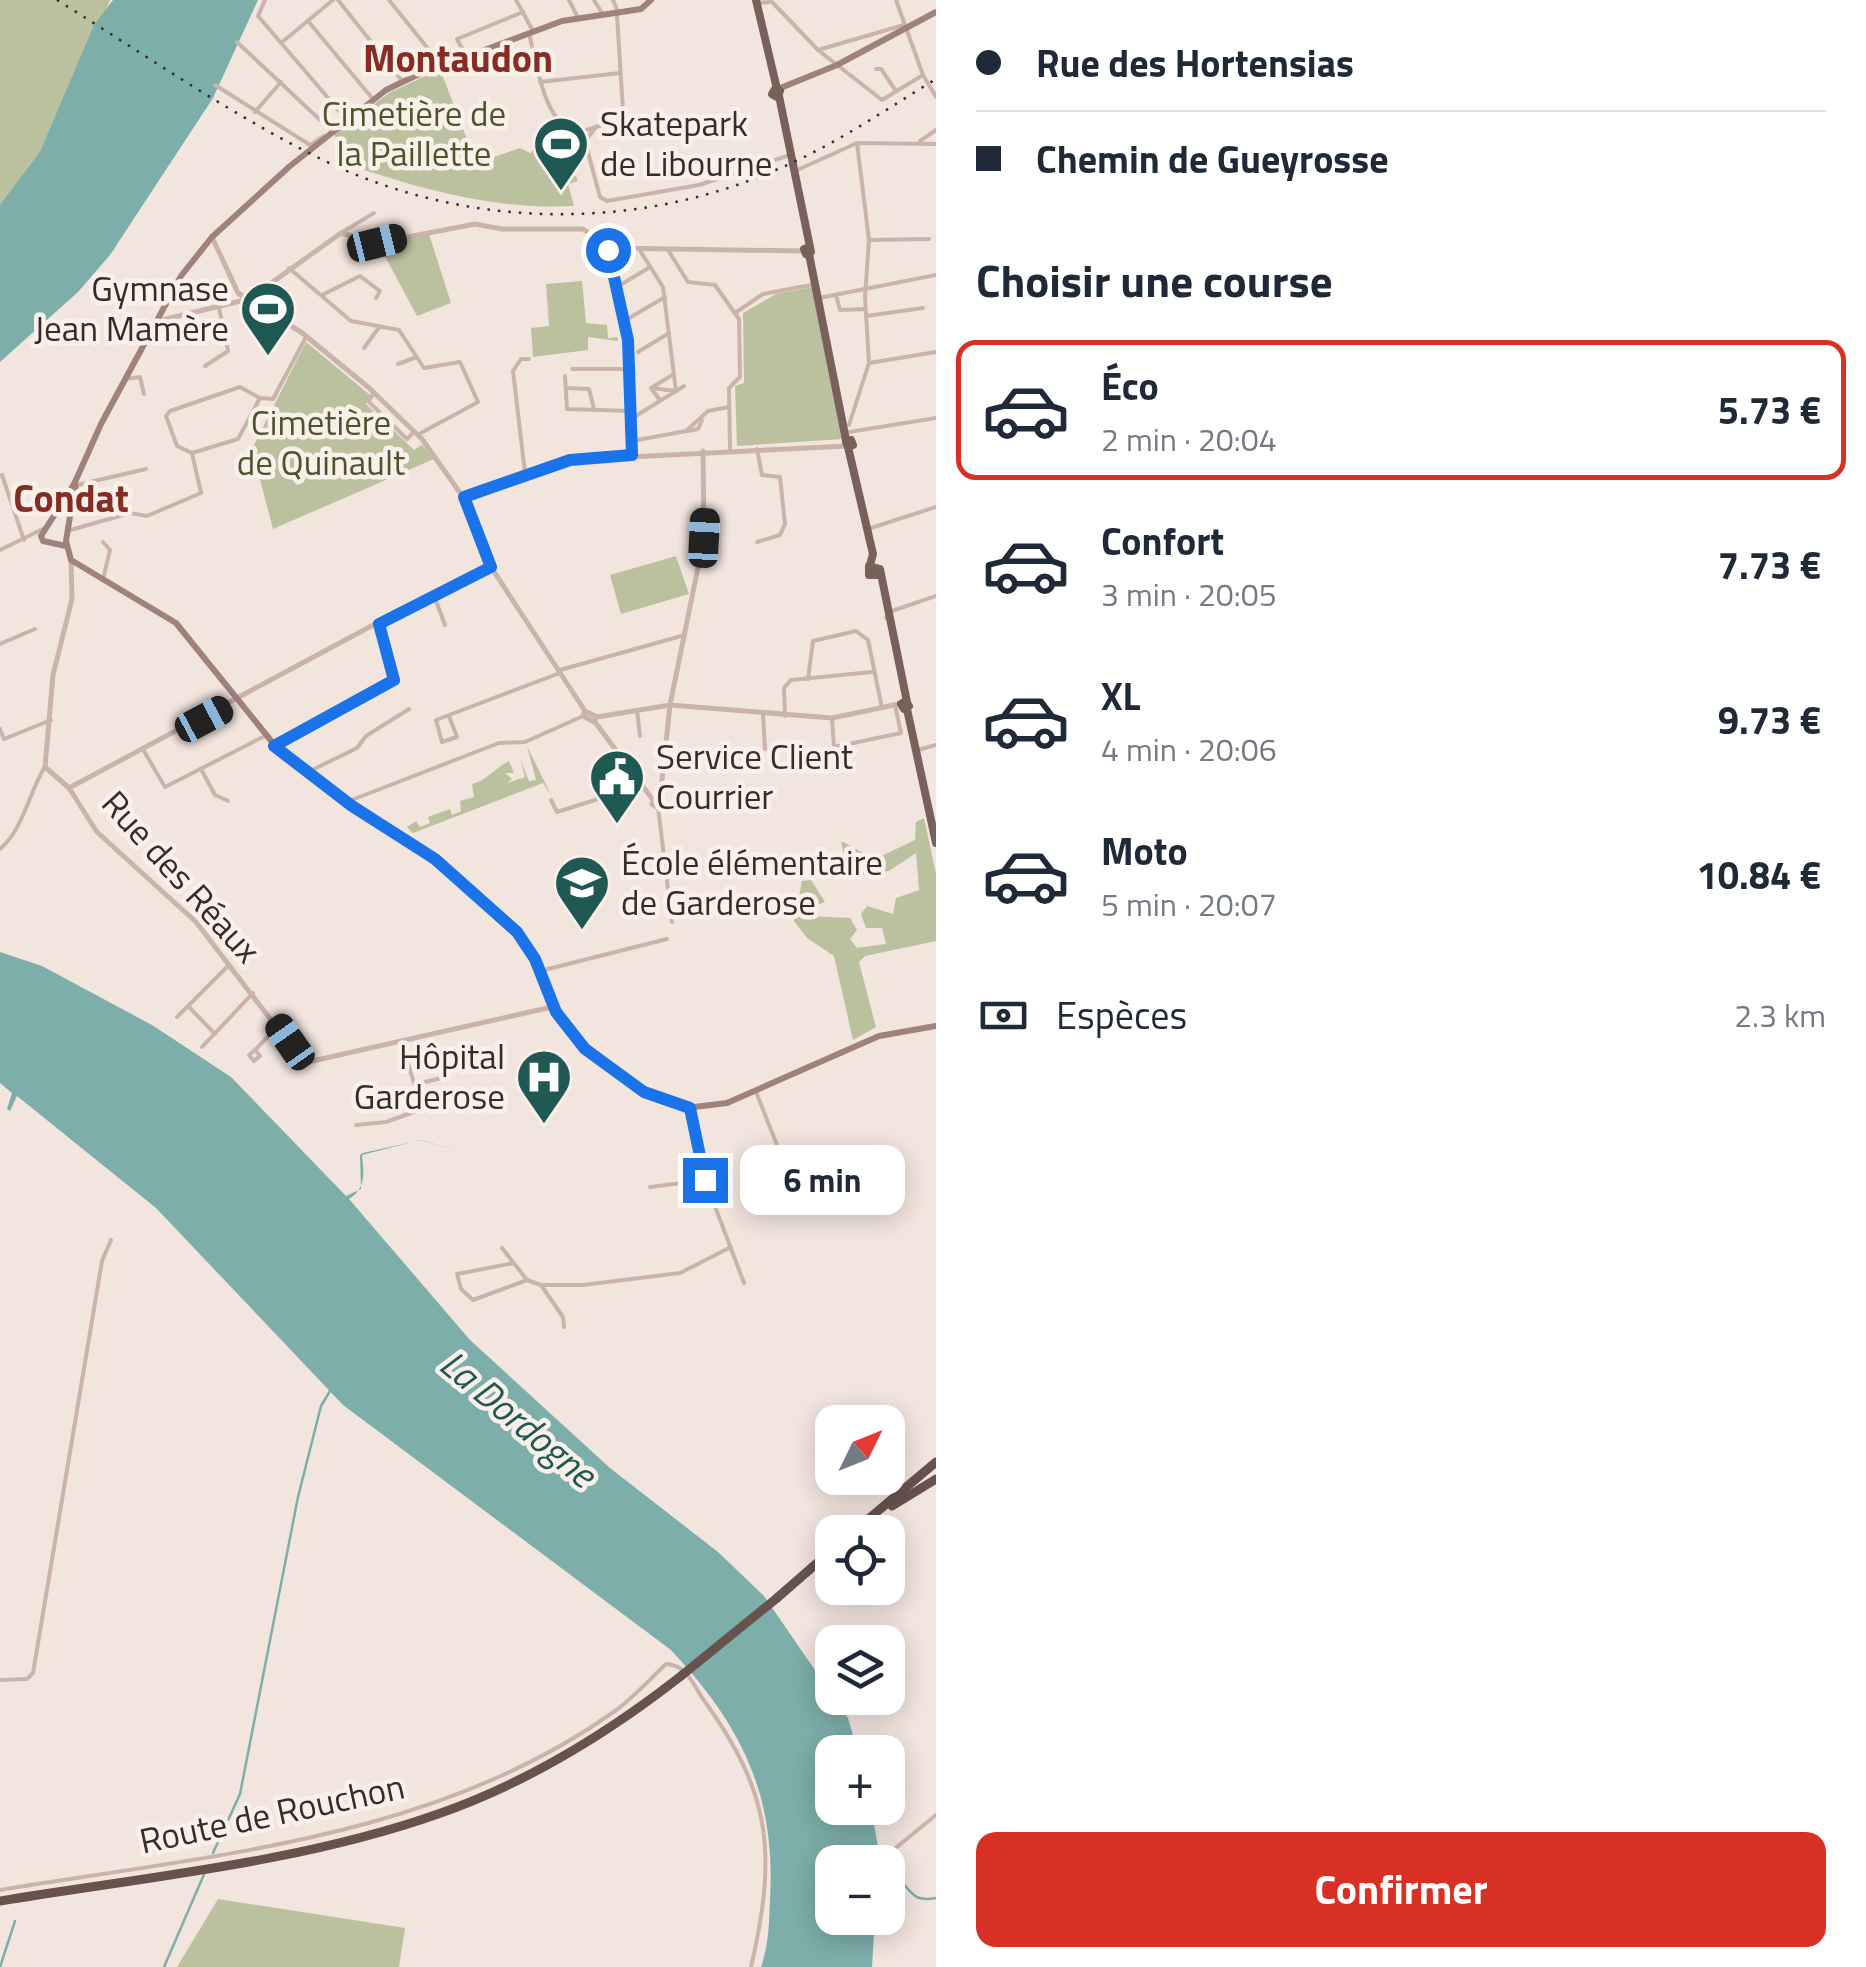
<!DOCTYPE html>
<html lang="fr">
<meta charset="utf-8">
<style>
:root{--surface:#fff;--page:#f2f2f3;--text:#1f2937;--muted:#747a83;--line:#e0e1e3;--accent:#d93025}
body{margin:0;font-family:"Titillium Web",sans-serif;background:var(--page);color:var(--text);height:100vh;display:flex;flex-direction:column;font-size:38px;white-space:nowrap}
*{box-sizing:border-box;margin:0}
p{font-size:32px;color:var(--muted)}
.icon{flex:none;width:55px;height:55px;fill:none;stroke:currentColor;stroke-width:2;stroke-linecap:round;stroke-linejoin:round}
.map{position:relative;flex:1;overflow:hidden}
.details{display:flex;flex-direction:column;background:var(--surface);width:930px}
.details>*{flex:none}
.top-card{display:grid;align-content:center;height:220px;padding:0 40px;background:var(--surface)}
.needle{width:65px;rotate:47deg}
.tools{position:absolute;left:815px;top:1405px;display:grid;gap:20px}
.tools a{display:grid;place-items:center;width:90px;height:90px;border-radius:20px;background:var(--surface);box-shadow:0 5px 25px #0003;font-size:50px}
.end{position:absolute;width:45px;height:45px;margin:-22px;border:12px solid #1a73e8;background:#fff;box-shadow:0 0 0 5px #fff}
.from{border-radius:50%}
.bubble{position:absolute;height:70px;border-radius:20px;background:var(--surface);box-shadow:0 5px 25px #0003;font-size:32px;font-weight:700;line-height:70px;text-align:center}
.car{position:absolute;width:30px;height:60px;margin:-30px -15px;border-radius:12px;box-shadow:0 0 8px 2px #0007;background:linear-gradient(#222 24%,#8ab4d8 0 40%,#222 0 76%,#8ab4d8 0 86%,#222 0)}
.top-card b{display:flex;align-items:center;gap:35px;height:95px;font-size:38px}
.top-card b+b{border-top:2px solid var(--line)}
.top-card i{width:25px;height:25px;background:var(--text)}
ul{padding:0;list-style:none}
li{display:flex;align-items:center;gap:30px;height:140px;margin:0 20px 15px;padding:0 20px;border:5px solid transparent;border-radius:20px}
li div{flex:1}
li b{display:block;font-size:38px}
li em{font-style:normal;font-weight:700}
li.on{border-color:var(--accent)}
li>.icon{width:90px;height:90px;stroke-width:1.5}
h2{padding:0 40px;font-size:45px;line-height:120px}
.pay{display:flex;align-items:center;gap:25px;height:110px;padding:0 40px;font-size:38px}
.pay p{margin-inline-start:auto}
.cta{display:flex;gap:20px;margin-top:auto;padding:20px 40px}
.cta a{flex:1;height:115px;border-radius:20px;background:var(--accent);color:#fff;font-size:40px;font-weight:700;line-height:115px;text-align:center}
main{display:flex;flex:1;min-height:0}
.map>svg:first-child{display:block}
.green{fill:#bbc19e}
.water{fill:#7daea9}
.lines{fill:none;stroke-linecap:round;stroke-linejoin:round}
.stream{stroke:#7daea9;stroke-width:2.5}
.minor{stroke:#cab4aa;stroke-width:4}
.tertiary{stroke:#cab4aa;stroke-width:5}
.secondary{stroke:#9e827b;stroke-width:6}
.primary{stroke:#79605b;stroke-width:8}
.trunk{stroke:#68524e;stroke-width:9}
.rail{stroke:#382c29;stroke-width:2.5;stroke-dasharray:2.5 8;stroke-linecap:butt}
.trunk-bridge{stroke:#68524e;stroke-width:9}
.route{stroke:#1a73e8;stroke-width:12}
.labels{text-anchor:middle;stroke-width:9;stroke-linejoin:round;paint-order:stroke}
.park-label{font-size:35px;fill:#4d552e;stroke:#faf0ea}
.poi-label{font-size:35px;fill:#382c29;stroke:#faf0ea;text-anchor:start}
.street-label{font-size:35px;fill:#382c29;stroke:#faf0ea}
.neighbourhood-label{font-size:38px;font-weight:bold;fill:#852c24;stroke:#faf0ea}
.water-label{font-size:38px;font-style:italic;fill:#205853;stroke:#faf0ea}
</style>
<main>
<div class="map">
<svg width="936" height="1967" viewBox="0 0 936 1967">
<rect width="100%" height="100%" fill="#f2e5de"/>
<!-- green -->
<g class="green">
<path d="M0,0H110L53,136L0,209Z"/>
<path d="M440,69L476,163L520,148L534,155L544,147L554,179L576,176L578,181L568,184L574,206C494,210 421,189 346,164L334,134L389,93Z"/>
<path d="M429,234L451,303L417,316L380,247Z"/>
<path d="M582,281L586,323L607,325L608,338L617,337L618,341L588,337V350L533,357L531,328L549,326L546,284Z"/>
<path d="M812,287L844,439L737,446L735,386L744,383L743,313L776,294Z"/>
<path d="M306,342L370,395L366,404L414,450L422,445L434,459L273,529L252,449Z"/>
<path d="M676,556L689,594L621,614L610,575Z"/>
<path d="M527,746L552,797L543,783L413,833L407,827L416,821L420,827L430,823L428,817L450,809L452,815L461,811L460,801L474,797L472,784C484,782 497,767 509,761L514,773H505L512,779L507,783L525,777L520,758L529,781L536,780Z"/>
<path d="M924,818L936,874V941L865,956L859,962L876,1027L853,1040L834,956L807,938L794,921L802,881L811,880L825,902L804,910L805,916L850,918L857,930L850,939L857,948L886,944L882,928H866L861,914L867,906L893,914L896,898L919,890L916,853L889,871L841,878L836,875L846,865L841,841L875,859L915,840L916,822Z"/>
<path d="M218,1899L405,1928L399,1967H177Z"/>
</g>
<!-- water -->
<g class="water">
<path d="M113,0H258L213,98L110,255L78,292L0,362V205L40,152L94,25Z"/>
<path d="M0,952L42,966L152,1025L231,1077L346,1196L361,1189L360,1155L363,1153L421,1140L469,1154L420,1140L362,1155C364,1174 366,1188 349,1199L470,1340L610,1468L718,1552L764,1596L848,1718L858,1752H832V1808H871L881,1862H832V1918H875L872,1967H761C769,1944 769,1923 770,1899C776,1794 741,1725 671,1650L343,1405L156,1208L17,1096L10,1111L7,1109L12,1093L0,1083Z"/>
</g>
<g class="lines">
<!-- stream -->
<g class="stream">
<path d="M213,1853L240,1794L298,1497L321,1406L330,1391"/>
<path d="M888,1876L899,1879C913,1893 913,1902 936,1898"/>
<path d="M0,1967L15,1921"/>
<path d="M164,1967L205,1872"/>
</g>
<!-- minor -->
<g class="minor">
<path d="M265,0L258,16L347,120"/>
<path d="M338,0L403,82"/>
<path d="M389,0L442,66"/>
<path d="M516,0L533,31"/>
<path d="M569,0L578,18"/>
<path d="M594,0L602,13"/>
<path d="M613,0L618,12"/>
<path d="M896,0L923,75L936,97"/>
<path d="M756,3L772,2L818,50L882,100L923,75"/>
<path d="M308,21L372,98"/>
<path d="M529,33C539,76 543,118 583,144L596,127C574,135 550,137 533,153"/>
<path d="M237,42L332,131"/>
<path d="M281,43L333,0"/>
<path d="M818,50L904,25"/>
<path d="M466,56L457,39L523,12"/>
<path d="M876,69H881L896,91"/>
<path d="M540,82L620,73"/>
<path d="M215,85L310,145L324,136"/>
<path d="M255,112L281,82"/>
<path d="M596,127L618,120L623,111L617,15"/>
<path d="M920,141L936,130"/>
<path d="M586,145L600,197L607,201L699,185L787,156"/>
<path d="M795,171L857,143L936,144"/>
<path d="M341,233L374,213"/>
<path d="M869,240L929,239"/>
<path d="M609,248L628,340L633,455"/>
<path d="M639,249L663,287L676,391L651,388"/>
<path d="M668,250L688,282L715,285L739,319L740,377L729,388L730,449"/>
<path d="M289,268L351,321L399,330L424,368L460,362L478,402L419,434"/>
<path d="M617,287L650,267"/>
<path d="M322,295L360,276L380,291L376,298"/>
<path d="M836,295L840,310L865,309"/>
<path d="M819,298L936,275"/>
<path d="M735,313L763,294L816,284"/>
<path d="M866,316L923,308"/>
<path d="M626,320L665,297"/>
<path d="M364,348L380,326"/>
<path d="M638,352L669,333"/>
<path d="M869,363L936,352"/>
<path d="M398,364L417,357"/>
<path d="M205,366L228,351L219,308"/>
<path d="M572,369H629"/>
<path d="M565,376L567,409L631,411"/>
<path d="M125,379L140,377L144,394"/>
<path d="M566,388L589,389L594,409"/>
<path d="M374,393L368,401L407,439L414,432"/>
<path d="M659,399L651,388L674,374"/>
<path d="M631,419L684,386"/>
<path d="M849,425L869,363L865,297L869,240L857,143"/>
<path d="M688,431L698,429L702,420"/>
<path d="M849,432L936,418"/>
<path d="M632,441L686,431L708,411L729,407"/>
<path d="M757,449L762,475L780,477L785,524L780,535L757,542"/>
<path d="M192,453L238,439L260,398L273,399L306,337"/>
<path d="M192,453L177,446L166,416L170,411L240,387L258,397"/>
<path d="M525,473L513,371L521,359H529"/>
<path d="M2,475L24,540"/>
<path d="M77,485L146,469"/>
<path d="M871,528L936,507"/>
<path d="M67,531L130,513L147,516L201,493L192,453"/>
<path d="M0,550L45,528"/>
<path d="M103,579L110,550L103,542"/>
<path d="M433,593L445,625"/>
<path d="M886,618L889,612L936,596"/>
<path d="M0,644L35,629"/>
<path d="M560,670L685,635"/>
<path d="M808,679L813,641L856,631L868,640L882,708"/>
<path d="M637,710L640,736"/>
<path d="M763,714L765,749"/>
<path d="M449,716L457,737L442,742L436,720L560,673"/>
<path d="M785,716L784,688L791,680L872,672"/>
<path d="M832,718L834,747L901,733L895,705"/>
<path d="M0,729L4,739L51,720"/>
<path d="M274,746L394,680L379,625"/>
<path d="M918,750L936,745"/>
<path d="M144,751L165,787L265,736"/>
<path d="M201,769L215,795L228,801"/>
<path d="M306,773L357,748L366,736L409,709"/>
<path d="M551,800L557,812L639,786"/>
<path d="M349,801L499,743L525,742L583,716"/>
<path d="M658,807L672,922"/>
<path d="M0,849C23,829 28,796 44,768"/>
<path d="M540,971L667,939"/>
<path d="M188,1006L215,1034"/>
<path d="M177,1017L229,965"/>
<path d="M401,1041L422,1109L451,1103"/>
<path d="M202,1047L253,993"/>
<path d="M255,1050L276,1028"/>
<path d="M255,1050L260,1056L254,1061L249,1055Z"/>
<path d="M416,1084L446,1077"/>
<path d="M756,1092L785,1165L793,1162"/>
<path d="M690,1109L705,1180L744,1283"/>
<path d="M356,1125L386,1122L422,1109"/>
<path d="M650,1187L705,1180"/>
<path d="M502,1248L527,1280L541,1285"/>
<path d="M514,1263L457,1274L461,1289L473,1300L527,1280"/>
<path d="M564,1327L563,1317L541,1285H583L680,1273L731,1247"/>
<path d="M0,1680L27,1679L33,1673L102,1261L111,1240"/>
<path d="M896,1866L892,1851L936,1815"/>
<path d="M895,1878L897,1874"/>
<path d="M0,1890C211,1855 436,1839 615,1711C634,1697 649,1680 666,1664C687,1665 692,1683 703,1699C772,1794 777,1854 751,1967"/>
</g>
<!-- tertiary -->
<g class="tertiary">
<path d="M212,237L238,293L301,332L368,387L422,439L463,497"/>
<path d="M158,321L249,299L341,233L377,243L475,224L502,229H583L610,248L804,251"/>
<path d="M463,497L570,460L846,446"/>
<path d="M463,497L491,567L585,711L597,717"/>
<path d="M71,560L72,599L53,675L45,767L69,788L97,832L196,922L301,1059L308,1062L552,1007"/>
<path d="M585,711L583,716L594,722L597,717L670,705L832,718L899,704"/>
<path d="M595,722L653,800"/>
<path d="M69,788L433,593L491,567"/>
<path d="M656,798L661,802L657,807L652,804Z"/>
<path d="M660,799L670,705L704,538L703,451"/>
</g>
<!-- secondary -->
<g class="secondary">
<path d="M778,89L837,65L936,12"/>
<path d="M75,482L101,424L181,276L212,237L290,166L386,90L415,76L562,21L641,9L651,0"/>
<path d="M74,492L66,541L71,560L176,623L285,758L422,849L474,891L525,940L552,1007L569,1033L654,1098L686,1108L727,1103L879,1036L936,1026"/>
<path d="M66,546L43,541L41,536L68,494L76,491L75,482L70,491"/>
</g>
<!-- primary -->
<g class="primary">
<path d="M756,0L777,89"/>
<path d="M775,89L780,91L777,97L772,94Z"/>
<path d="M779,96L810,247L804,249L806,254L811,252L810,247"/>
<path d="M809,254L846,440"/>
<path d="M848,447L846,442L851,440L853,445L848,447L873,554L870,565"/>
<path d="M879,575H869V566L880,569L907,702"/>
<path d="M906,701L909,706L904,709L901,704Z"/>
<path d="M907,709L936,843"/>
</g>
<!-- trunk -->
<g class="trunk">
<path d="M892,1506L936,1479"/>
<path d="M853,1532L936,1462"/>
<path d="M777,1598L832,1550"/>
<path d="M0,1901C145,1877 299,1863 438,1814C527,1783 607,1734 681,1676"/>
</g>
<!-- rail -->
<path class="rail" d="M57,0C144,54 231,115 323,160C462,228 629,232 771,172C830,148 882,112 936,79"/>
<!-- trunk-bridge -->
<path class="trunk-bridge" d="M681,1676L777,1598"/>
</g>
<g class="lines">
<!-- route -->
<path class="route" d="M608,250L628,340L632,455L570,460L464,497L491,567L379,624L394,680L274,746L352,806L435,859L517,932L535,959L556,1012L585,1049L644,1092L690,1108L705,1180"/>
</g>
<!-- icons -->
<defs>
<g id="stadium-pin" transform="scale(2.875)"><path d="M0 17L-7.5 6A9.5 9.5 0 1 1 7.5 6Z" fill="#205853" stroke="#faf0ea"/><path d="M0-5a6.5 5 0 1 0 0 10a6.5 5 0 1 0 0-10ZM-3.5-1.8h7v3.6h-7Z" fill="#fff"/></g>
<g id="civic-pin" transform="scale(2.875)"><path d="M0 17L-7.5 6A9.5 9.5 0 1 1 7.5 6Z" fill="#205853" stroke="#faf0ea"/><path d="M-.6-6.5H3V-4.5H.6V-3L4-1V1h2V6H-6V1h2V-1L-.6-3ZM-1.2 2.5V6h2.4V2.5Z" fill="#fff"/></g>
<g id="school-pin" transform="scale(2.875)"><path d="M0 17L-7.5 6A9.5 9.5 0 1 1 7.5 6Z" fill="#205853" stroke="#faf0ea"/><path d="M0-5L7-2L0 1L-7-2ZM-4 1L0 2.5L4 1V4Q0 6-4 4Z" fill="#fff"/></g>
<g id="hospital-pin" transform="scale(2.875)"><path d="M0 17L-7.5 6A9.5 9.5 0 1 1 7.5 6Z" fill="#205853" stroke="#faf0ea"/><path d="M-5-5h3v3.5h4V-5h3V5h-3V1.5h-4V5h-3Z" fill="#fff"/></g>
</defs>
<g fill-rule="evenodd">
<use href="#stadium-pin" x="561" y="144"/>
<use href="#stadium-pin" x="268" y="309"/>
<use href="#civic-pin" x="617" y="777"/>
<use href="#school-pin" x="582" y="883"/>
<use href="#hospital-pin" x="544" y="1077"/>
</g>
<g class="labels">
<!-- park labels -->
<g class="park-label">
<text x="414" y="126">Cimetière de<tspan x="414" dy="40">la Paillette</tspan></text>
<text x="321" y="435">Cimetière<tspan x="321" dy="40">de Quinault</tspan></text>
</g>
<!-- poi labels -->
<g class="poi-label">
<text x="600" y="136">Skatepark<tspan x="600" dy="40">de Libourne</tspan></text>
<text x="229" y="301" text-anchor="end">Gymnase<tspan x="229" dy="40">Jean Mamère</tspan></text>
<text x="656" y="769">Service Client<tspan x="656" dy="40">Courrier</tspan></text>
<text x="621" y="875">École élémentaire<tspan x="621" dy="40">de Garderose</tspan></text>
<text x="505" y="1069" text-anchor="end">Hôpital<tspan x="505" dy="40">Garderose</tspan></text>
</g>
<!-- street labels -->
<g class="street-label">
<text transform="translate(181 877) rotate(48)" y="12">Rue des Réaux</text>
<text transform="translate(272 1814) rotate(-12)" y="12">Route de Rouchon</text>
</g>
<!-- neighbourhood labels -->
<g class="neighbourhood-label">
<text x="458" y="72">Montaudon</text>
<text x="71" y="512">Condat</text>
</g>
<!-- water labels -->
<g class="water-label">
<text transform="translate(518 1419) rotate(40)" y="13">La Dordogne</text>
</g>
</g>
</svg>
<div class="tools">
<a><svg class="needle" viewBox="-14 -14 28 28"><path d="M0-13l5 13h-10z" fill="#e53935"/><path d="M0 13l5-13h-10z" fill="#747a83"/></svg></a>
<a><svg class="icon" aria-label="locate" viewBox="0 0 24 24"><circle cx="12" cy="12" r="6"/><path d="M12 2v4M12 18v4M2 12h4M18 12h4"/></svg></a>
<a><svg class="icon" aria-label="layers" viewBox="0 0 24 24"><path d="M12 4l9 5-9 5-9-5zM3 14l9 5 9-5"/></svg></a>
<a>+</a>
<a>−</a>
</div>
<i class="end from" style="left:608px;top:250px"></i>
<i class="end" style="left:705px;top:1180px"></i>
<div class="bubble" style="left:740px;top:1145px;width:165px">6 min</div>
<i class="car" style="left:377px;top:243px;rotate:76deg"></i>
<i class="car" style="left:704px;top:538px;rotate:3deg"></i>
<i class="car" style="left:204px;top:719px;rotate:62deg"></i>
<i class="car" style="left:290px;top:1042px;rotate:325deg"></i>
</div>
<section class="details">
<div class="top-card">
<b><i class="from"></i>Rue des Hortensias</b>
<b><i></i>Chemin de Gueyrosse</b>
</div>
<h2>Choisir une course</h2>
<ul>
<li class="on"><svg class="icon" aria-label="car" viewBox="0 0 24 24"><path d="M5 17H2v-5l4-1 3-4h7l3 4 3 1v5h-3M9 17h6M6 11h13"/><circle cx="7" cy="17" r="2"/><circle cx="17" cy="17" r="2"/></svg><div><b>Éco</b><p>2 min · 20:04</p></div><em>5.73 €</em></li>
<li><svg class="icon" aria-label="car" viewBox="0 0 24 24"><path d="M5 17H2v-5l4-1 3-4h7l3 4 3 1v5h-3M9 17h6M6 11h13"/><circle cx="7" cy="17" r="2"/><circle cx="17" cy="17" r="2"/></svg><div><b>Confort</b><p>3 min · 20:05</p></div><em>7.73 €</em></li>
<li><svg class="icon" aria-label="car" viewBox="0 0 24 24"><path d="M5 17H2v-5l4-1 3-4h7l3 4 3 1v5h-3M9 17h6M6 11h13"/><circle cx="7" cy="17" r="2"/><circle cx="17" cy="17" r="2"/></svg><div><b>XL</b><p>4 min · 20:06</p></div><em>9.73 €</em></li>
<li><svg class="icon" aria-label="car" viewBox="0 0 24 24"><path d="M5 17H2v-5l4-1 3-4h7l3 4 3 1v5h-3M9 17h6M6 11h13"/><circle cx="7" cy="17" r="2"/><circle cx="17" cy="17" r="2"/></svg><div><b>Moto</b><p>5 min · 20:07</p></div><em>10.84 €</em></li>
</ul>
<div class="pay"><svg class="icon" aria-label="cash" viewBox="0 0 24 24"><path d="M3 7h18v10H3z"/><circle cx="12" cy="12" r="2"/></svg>Espèces<p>2.3 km</p></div>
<div class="cta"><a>Confirmer</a></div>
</section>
</main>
